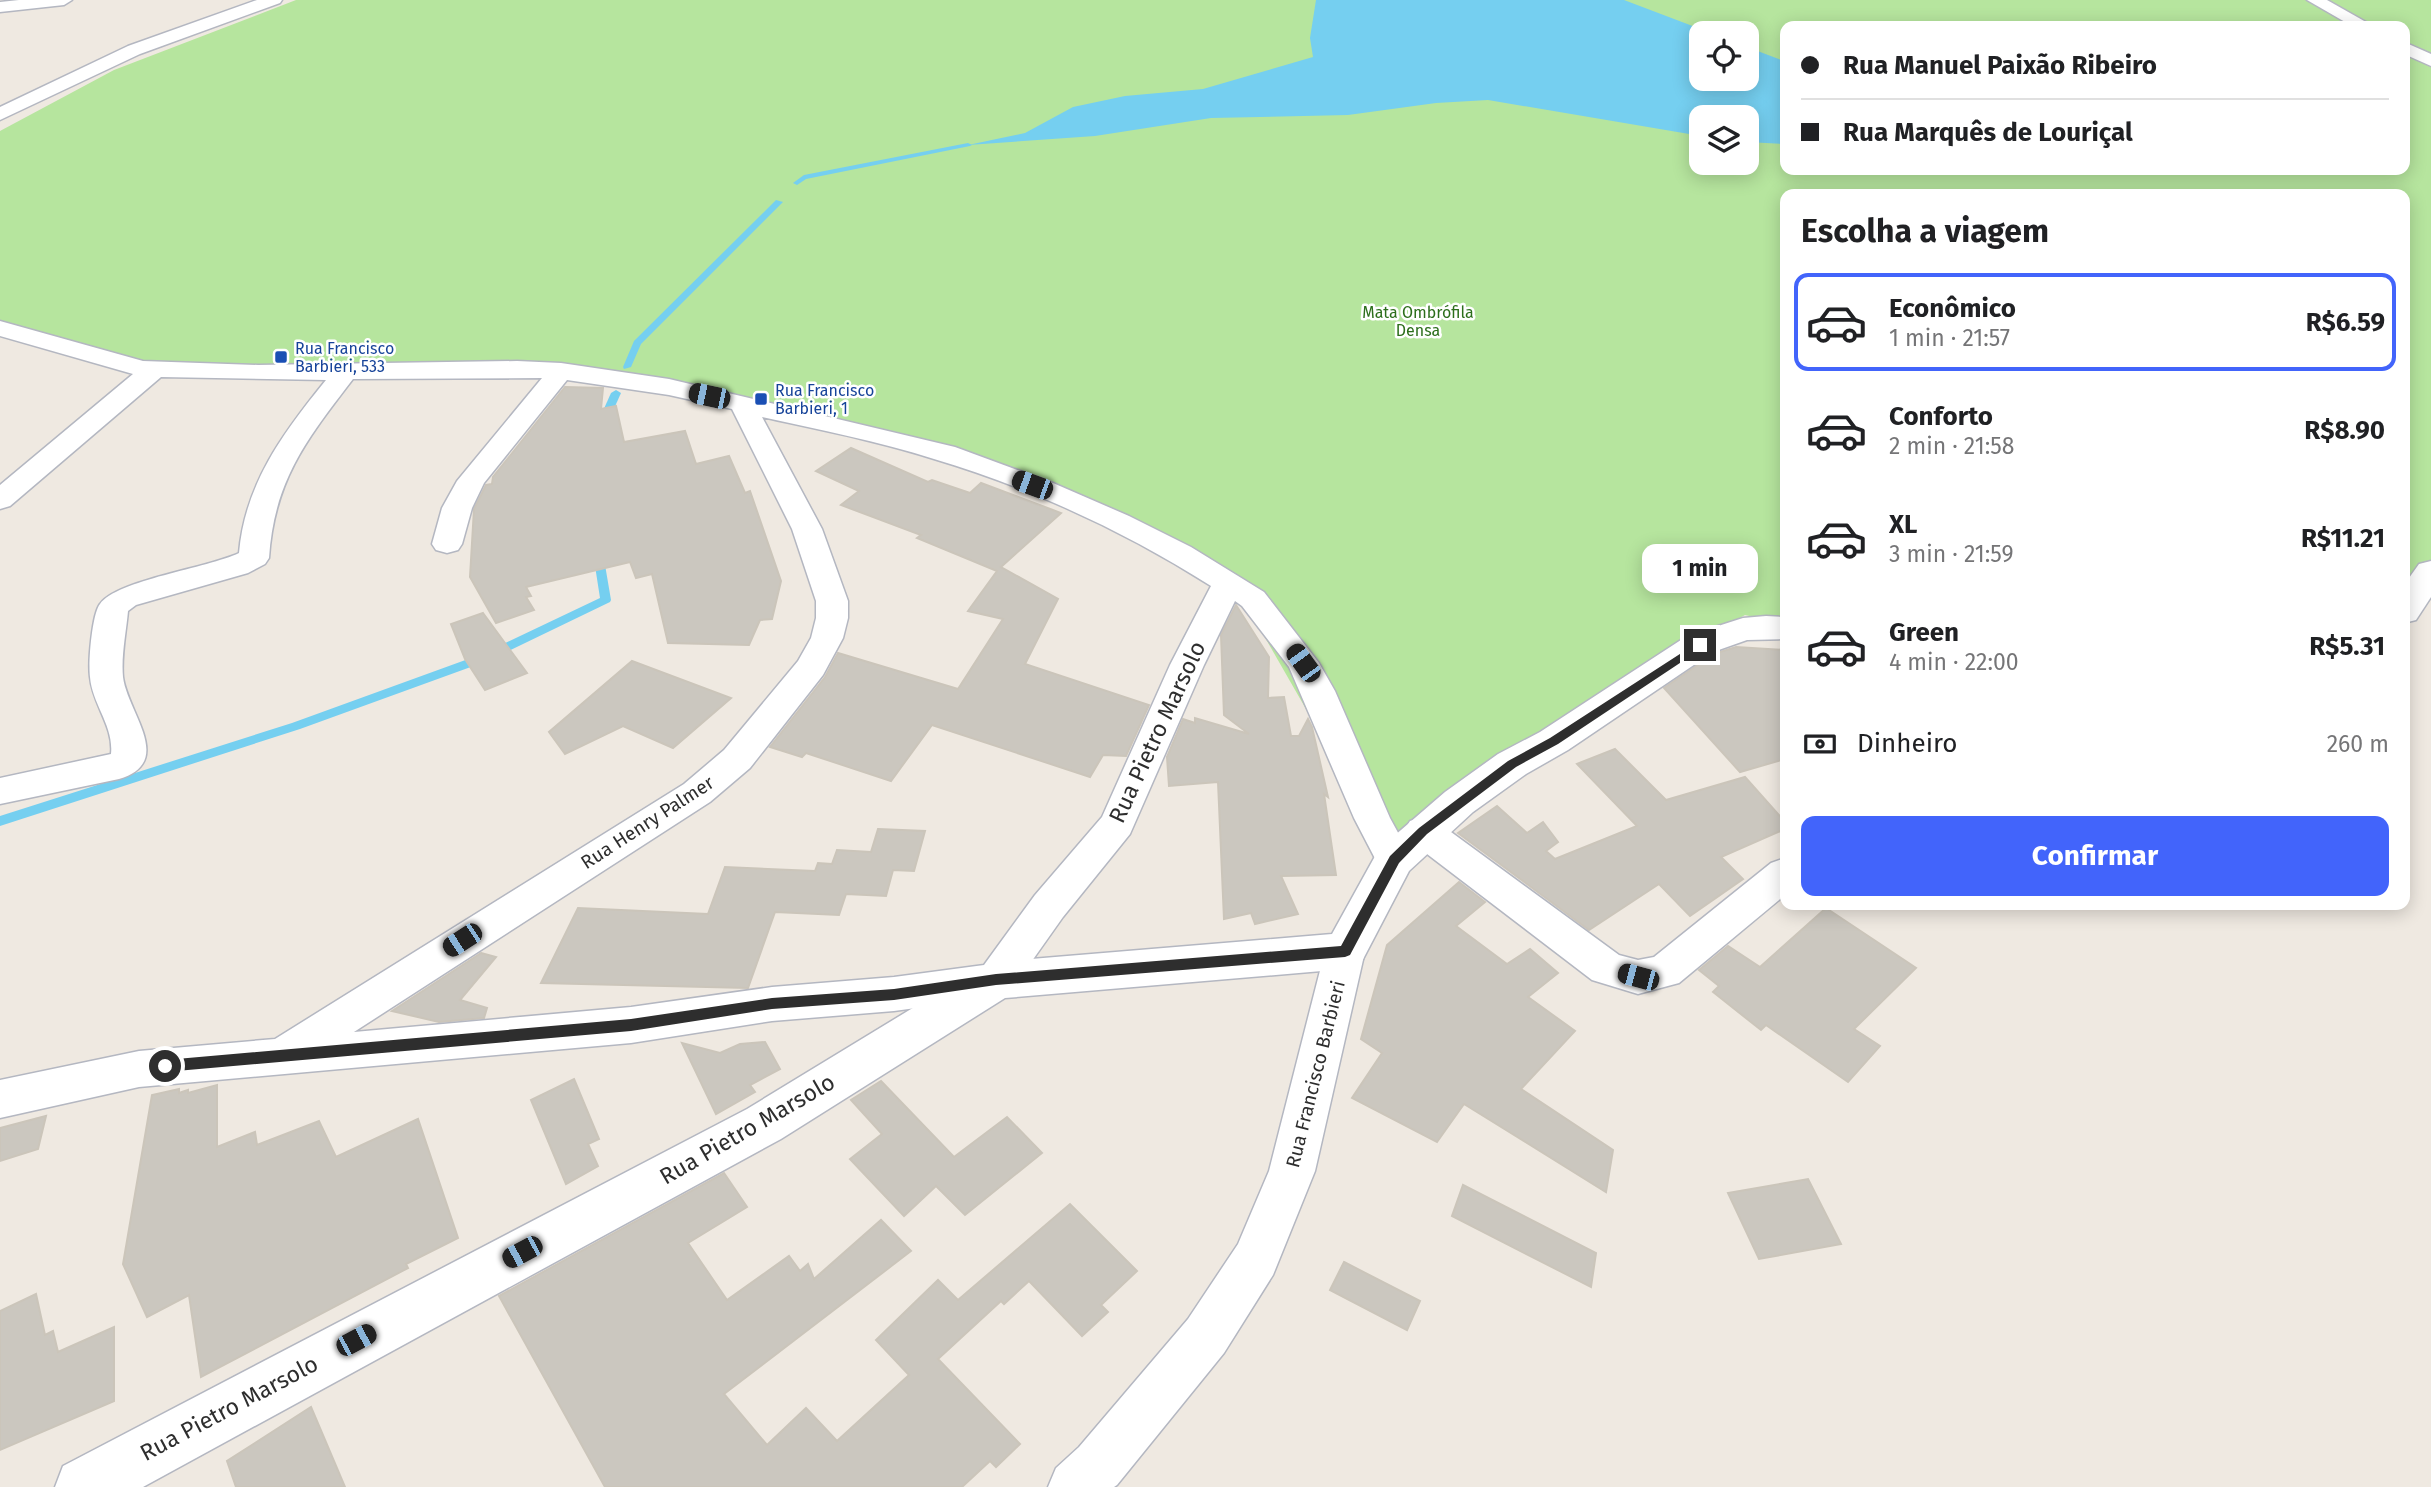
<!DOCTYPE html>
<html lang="pt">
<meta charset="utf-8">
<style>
:root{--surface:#fff;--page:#f6f6f6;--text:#202124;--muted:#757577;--line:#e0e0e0;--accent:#4264fb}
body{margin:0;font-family:"Fira Sans",sans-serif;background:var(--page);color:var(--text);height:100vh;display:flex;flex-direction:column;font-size:26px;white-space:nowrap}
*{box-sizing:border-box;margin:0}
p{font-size:23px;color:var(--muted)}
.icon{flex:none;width:38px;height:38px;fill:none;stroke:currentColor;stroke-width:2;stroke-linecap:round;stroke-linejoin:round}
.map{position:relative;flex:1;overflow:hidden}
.side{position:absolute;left:1780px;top:189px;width:630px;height:721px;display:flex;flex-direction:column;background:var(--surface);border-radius:14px;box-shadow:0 4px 18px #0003}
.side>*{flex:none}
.hud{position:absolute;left:1780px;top:21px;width:630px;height:154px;border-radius:14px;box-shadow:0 4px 18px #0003;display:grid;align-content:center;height:154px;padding:0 21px;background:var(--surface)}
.fabs{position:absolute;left:1689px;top:21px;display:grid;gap:14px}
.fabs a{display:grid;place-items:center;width:70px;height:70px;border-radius:14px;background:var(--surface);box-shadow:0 4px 18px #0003;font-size:35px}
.end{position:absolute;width:32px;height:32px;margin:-16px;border:9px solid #2e2e2e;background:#fff;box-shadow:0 0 0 4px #fff}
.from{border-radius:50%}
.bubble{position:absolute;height:49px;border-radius:14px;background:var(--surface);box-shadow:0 4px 18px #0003;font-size:23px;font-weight:700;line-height:49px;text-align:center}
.car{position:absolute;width:21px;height:42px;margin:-21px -10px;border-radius:9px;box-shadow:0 0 5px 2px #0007;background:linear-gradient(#222 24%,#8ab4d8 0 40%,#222 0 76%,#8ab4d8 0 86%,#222 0)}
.hud b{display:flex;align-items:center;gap:24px;height:66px;font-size:26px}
.hud b+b{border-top:2px solid var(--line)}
.hud i{width:18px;height:18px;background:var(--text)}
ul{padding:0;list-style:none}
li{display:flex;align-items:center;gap:21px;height:98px;margin:0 14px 10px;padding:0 7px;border:4px solid transparent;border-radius:14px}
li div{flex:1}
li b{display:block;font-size:26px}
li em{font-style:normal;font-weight:700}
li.active{border-color:var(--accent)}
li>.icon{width:63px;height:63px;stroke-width:1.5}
h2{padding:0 21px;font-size:32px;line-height:84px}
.pay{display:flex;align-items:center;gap:18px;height:77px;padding:0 21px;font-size:26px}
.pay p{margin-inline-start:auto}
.primary-button{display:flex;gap:14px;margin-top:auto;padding:14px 21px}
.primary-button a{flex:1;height:80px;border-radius:14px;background:var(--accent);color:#fff;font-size:28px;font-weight:700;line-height:80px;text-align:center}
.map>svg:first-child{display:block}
.green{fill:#b6e59e;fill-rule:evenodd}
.water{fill:#75cff0}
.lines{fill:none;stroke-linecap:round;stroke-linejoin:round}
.stream{fill:#75cff0;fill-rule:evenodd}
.building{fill:#cbc7bf;stroke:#cbc5ba;stroke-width:2}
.street-casing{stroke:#b4b7c1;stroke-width:3}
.secondary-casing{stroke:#b4b7c1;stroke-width:3}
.street{fill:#fff;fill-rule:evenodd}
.secondary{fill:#fff;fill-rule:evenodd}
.route{fill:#2e2e2e}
.transit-dot{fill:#1a4fb4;stroke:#fff;stroke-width:2.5}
.labels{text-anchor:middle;stroke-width:5;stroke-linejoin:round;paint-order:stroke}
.far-park-label{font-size:16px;fill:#2c6e1b;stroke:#fff}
.far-transit-label{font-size:16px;fill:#164399;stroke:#fff;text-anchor:start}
.street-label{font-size:19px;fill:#2e2e2e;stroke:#fff}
.near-street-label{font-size:23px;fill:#2e2e2e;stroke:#fff}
</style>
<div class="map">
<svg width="2431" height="1487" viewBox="0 0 2431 1487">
<rect width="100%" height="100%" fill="#efe9e1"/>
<!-- green -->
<g class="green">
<path d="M296,0H2307L2355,26H1785V170H2404L2405,53L2431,67V572L2405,624L2404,194H1785V624L1745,615L1644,670L1389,854L1235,585L1104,514L838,426L546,370L138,368L0,329V131L114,70ZM1701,33H1746V79H1701ZM1701,117H1746V163H1701Z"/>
<path d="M2320,0H2431V55L2405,42L2404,26H2372Z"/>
</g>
<!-- water -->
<path class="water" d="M1316,0H1624L1711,33H1701V79H1746L1747,47L1781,60L1785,64V144L1747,142L1746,117H1701V136L1488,100L1436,103L1348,115L1211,118L1095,136L968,145L1025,133L1073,107L1125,96L1203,89L1313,57L1310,38Z"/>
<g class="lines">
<!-- stream -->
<g class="stream">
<path d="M968,143L972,145L970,146L806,179L797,185L793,183L804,175Z"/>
<path d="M776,200L783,202L641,344L631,367L624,369L623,367L634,341Z"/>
<path d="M616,390L621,393L608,422L606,424H600L598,422L611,393Z"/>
<path d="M598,550L603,553L611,600L610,602L490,660L300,729L0,826V816L292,723L482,654L600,598L593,553Z"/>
</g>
</g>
<!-- building -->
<g class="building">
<path d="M565,387L603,388L601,409L616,406L624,442L685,431L696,464L729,456L745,493L750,491L781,581L772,619L760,620L749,645L668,643L652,574L636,578L630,562L526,587L531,596L526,597L534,610L496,623L470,577L474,509L486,485L492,484L493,477Z"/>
<path d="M851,448L928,482L932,480L970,493L981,483L1061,513L1001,567L1058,599L1025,664L1149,705L1126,756L1103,755L1090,777L932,725L891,781L806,753L802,757L770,747L825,677L838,653L958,689L1003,619L968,611L997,571L917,538L921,535L841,505L859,491L816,471Z"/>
<path d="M1236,605L1269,657L1268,698L1284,697L1291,736H1299L1308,719L1312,727L1328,797L1324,794L1336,875L1281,876L1298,914L1255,924L1251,913L1224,919L1218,782L1169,786L1167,757L1183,719L1195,723V718L1249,734L1224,715L1221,635Z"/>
<path d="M483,613L527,673L485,690L465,659L451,624Z"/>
<path d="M1736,647L1785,650V759L1740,772L1664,688L1714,654Z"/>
<path d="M632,661L731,698L673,748L623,726L565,754L549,732Z"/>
<path d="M1615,749L1666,800L1745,777L1785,822V829L1721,857L1743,879L1690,916L1659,884L1589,930L1458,833L1497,806L1527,833L1543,822L1558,842L1546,851L1555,859L1637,826L1577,764Z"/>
<path d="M878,829L925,831L914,871L893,870L886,896L846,894L839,915L775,912L748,988L541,983L578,908L708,914L725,867L815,871L818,863L832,864L837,850L871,852Z"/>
<path d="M1459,882L1485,902L1456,926L1507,964L1530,949L1558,973L1528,997L1575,1031L1521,1089L1613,1150L1606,1192L1464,1104L1437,1142L1352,1098L1382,1053L1361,1039L1387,945Z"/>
<path d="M1826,908L1916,968L1854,1029L1880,1046L1848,1082L1766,1025L1761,1030L1713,992L1719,986L1699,970L1728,946L1760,967Z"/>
<path d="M481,953L496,957L460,1000L487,1008L484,1018L439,1022L392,1011Z"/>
<path d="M765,1042L780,1069L750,1085L755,1092L716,1114L682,1043L720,1053L740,1044Z"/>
<path d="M574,1079L599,1139L588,1144L598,1166L566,1184L531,1100Z"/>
<path d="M881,1081L954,1157L1007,1117L1042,1153L965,1215L936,1186L904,1216L850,1159L882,1134L851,1100Z"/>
<path d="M217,1085V1147L255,1132L257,1145L319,1121L336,1157L418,1119L458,1238L406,1264L408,1268L201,1377L189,1295L147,1317L123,1264L152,1095L179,1089V1093L188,1090V1093Z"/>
<path d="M46,1116L38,1149L0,1161V1128Z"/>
<path d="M724,1173L747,1207L688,1243L727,1300L789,1256L800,1271L808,1264L814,1279L881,1220L911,1251L724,1394L767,1445L806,1408L837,1441L909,1375L876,1340L938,1280L958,1300L1070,1204L1137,1271L1101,1305L1108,1312L1082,1336L1029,1281L1004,1304L1001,1301L938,1359L1020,1444L996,1467L990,1461L962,1487H605L499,1296Z"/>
<path d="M1808,1179L1841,1244L1759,1259L1728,1193Z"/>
<path d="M1463,1185L1596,1253L1591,1287L1452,1216Z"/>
<path d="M1344,1262L1420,1301L1407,1330L1330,1290Z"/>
<path d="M36,1294L45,1335L53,1331L58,1352L114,1327V1401L0,1450V1311Z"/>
<path d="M311,1407L345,1487H236L227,1461Z"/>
</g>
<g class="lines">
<!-- street casing -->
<g class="street-casing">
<g id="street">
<path d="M19,0H72L64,5L0,12V2Z"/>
<path d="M257,0H282L280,3L140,54L0,120V107L128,46Z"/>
<path d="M2307,0H2327L2373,26H2352Z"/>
<path d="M2404,42L2431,54V66L2404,54Z"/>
<path d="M0,321L143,361L258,365L517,361L561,363L669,379L955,447L1053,483L1129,516L1191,547L1264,592L1319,663L1335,691L1390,818L1413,860L1407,870L1394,874L1381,870L1354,818L1289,667L1242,606L1235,601L1204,665L1130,834L1063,917L1010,992L996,997L894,1011L772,1021L631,1043L139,1087L0,1118V1080L139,1051L275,1039L684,784L724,750L798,661L811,638L816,618V601L792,529L732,409L669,395L567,380L484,483L472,508L462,544L458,550L447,553L436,550L432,544L442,508L457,481L542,378L353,379C307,439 274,480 269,558L265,564L248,573L136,605L128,611C126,633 121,656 123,677C127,712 176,762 119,779L0,804V778L111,754C114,726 92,704 90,677C88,663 92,614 100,604C117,580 208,568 239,553C245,484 283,433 326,380L161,377L10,506L0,509V485L133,374L0,336ZM762,417C820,430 878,441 934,459C1031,488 1126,532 1211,586L1170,665L1102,817L1035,895L984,965L894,977L772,987L631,1007L354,1032L710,802L750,768L823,675L843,638L848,618V601L822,529Z"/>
<path d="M1423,817L1436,821L1619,955L1638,960L1654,957L1771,863L1785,858V895L1679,983L1638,994L1592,980L1410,841L1404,831L1410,821Z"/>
<path d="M1345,935L1359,940L1365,951L1315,1171L1273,1275L1224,1353L1117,1485L1114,1487H1048L1056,1468L1079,1447L1188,1319L1238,1244L1269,1171L1325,951L1331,940Z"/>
</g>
</g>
<!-- secondary casing -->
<g class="secondary-casing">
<g id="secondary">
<path d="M2431,561V597L2416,620L2404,623V585L2419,564Z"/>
<path d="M1766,616L1785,617V639L1747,640L1713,652L1568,750L1526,774L1473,812L1409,871L1361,963L1345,969L1005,998L781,1139L143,1487H55L63,1466L747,1109L980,967L996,962L1332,934L1379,849L1445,792L1498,754L1540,732L1687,636L1743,618Z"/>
</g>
</g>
<!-- street -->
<use href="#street" class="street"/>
<!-- secondary -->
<use href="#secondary" class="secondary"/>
</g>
<!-- route -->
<path class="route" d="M1700,641L1706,645L1704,647L1558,744L1516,767L1427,834L1399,863L1350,955L1345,957L996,985L894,1000L772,1009L631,1031L165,1072L158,1066L165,1060L631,1019L772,998L894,989L996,974L1341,946L1390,856L1419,828L1508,761L1550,738Z"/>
<!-- markers -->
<g class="transit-dot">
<rect x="274" y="350" width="14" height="14" rx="3.5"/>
<rect x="754" y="392" width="14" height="14" rx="3.5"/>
</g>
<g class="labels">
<!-- far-park labels -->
<g class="far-park-label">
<text x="1418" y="318">Mata Ombrófila<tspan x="1418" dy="18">Densa</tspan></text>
</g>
<!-- far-transit labels -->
<g class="far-transit-label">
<text x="295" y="354">Rua Francisco<tspan x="295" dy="18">Barbieri, 533</tspan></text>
<text x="775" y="396">Rua Francisco<tspan x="775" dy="18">Barbieri, 1</tspan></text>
</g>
<!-- street labels -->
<g class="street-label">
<text transform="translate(647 822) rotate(-33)" y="7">Rua Henry Palmer</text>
<text transform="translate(1315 1074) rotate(-76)" y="7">Rua Francisco Barbieri</text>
</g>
<!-- near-street labels -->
<g class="near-street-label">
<text transform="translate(1157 732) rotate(-65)" y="8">Rua Pietro Marsolo</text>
<text transform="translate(747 1129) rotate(-30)" y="8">Rua Pietro Marsolo</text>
<text transform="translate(229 1408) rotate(-28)" y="8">Rua Pietro Marsolo</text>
</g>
</g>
</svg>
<div class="fabs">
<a><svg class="icon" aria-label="locate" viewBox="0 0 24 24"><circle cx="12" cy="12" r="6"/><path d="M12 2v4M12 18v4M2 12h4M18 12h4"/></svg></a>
<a><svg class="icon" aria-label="layers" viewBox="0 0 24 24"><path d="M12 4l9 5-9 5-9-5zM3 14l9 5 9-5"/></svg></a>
</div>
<i class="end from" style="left:165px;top:1066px"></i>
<i class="end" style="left:1700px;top:645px"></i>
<div class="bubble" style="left:1642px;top:544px;width:116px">1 min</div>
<i class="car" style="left:709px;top:396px;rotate:282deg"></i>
<i class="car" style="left:1032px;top:485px;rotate:290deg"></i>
<i class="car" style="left:1303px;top:663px;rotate:324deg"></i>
<i class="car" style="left:462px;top:940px;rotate:237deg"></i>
<i class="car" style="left:1638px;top:977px;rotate:285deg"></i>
<i class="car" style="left:522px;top:1252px;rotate:242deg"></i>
<i class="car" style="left:356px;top:1340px;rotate:62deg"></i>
<div class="hud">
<b><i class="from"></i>Rua Manuel Paixão Ribeiro</b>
<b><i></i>Rua Marquês de Louriçal</b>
</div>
<section class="side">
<h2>Escolha a viagem</h2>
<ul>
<li class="active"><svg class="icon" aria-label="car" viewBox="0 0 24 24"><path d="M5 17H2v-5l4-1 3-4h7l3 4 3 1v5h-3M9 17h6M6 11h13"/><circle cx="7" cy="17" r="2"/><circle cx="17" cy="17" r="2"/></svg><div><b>Econômico</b><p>1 min · 21:57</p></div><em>R$6.59</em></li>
<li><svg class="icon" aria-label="car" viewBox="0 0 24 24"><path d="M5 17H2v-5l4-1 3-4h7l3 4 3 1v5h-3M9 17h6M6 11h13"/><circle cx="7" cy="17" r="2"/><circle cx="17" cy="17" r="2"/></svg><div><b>Conforto</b><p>2 min · 21:58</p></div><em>R$8.90</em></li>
<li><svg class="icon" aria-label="car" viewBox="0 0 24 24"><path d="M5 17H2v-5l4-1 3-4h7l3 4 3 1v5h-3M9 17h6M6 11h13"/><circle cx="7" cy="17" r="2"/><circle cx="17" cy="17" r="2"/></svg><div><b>XL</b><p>3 min · 21:59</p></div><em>R$11.21</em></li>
<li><svg class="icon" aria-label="car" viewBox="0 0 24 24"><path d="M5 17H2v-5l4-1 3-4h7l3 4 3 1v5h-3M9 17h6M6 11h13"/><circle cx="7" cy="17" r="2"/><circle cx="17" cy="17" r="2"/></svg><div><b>Green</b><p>4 min · 22:00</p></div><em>R$5.31</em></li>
</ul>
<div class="pay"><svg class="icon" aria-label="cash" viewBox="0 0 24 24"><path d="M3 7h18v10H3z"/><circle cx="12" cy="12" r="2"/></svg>Dinheiro<p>260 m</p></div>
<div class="primary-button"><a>Confirmar</a></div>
</section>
</div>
